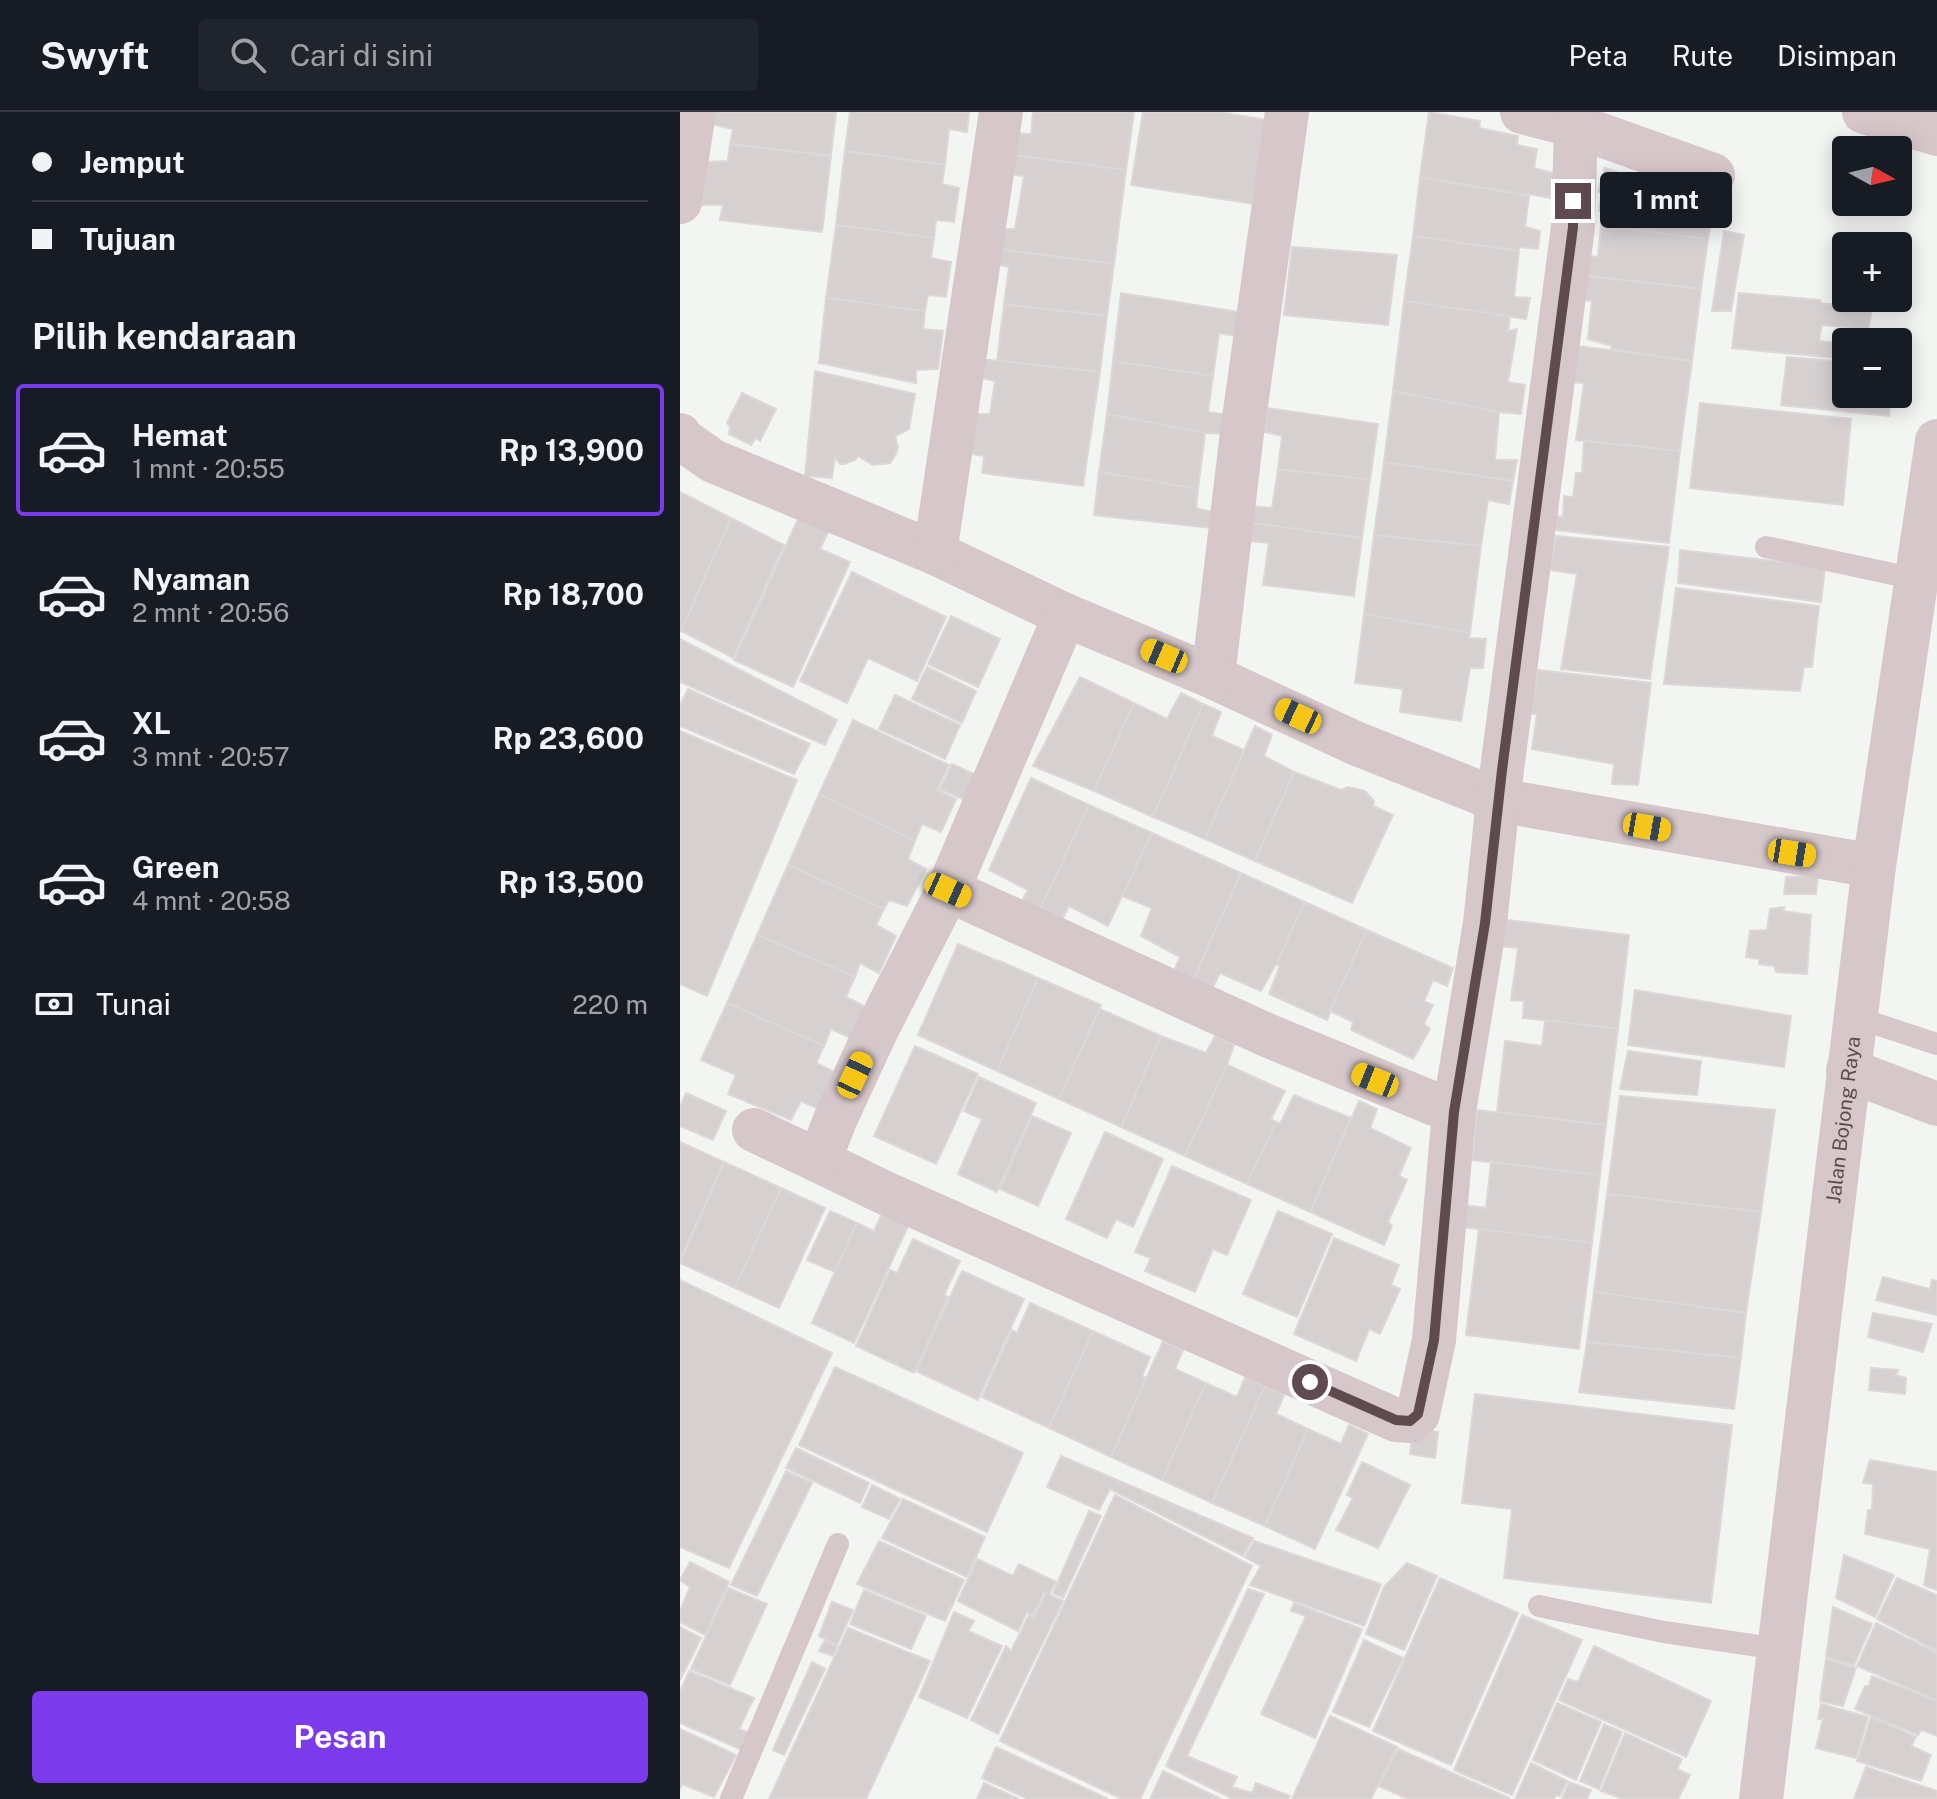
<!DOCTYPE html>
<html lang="id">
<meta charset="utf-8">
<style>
:root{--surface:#171b24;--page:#20242c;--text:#f1f3f6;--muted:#9ea1a6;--line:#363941;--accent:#7c3aed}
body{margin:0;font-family:"Public Sans",sans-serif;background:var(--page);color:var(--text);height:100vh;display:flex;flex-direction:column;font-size:30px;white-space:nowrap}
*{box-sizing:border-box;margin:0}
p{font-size:26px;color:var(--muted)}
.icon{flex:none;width:44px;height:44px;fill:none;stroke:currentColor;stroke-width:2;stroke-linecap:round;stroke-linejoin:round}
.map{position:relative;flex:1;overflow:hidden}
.panel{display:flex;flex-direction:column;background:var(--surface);width:680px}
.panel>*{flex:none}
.banner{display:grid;align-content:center;height:176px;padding:0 32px;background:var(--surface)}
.needle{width:52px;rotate:98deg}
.tools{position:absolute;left:1152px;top:24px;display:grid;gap:16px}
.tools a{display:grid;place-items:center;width:80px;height:80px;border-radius:8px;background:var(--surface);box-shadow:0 4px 20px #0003;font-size:40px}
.end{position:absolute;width:36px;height:36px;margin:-18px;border:10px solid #5f4b4f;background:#fff;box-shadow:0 0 0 4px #fff}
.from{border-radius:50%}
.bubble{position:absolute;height:56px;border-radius:8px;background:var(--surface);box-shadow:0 4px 20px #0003;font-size:26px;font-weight:700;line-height:56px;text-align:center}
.car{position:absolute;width:24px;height:48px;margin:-24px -12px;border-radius:10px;box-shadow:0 0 6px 2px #0007;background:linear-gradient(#f5c518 24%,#345 0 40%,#f5c518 0 76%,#345 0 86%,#f5c518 0)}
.banner b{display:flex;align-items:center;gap:28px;height:76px;font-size:30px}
.banner b+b{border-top:2px solid var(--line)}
.banner i{width:20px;height:20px;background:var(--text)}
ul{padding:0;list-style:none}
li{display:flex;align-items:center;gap:24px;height:132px;margin:0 16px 12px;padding:0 16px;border:4px solid transparent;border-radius:8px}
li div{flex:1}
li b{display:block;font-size:30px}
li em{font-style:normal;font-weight:700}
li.active{border-color:var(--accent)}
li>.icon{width:72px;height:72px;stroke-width:1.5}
h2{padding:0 32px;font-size:36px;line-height:96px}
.pay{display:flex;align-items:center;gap:20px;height:88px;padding:0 32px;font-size:30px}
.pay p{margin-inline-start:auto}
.primary-button{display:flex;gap:16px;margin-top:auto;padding:16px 32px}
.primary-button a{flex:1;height:92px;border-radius:8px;background:var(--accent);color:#fff;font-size:32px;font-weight:700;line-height:92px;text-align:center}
header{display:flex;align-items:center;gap:48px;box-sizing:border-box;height:112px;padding:0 40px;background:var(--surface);border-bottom:2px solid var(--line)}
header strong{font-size:38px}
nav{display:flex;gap:44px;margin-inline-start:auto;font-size:28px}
.search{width:560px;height:72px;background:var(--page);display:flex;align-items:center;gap:20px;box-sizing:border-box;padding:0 28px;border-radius:8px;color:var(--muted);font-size:30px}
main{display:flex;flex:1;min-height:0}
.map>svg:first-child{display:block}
.building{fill:#d6d0d1;stroke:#ddd7d7;stroke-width:2}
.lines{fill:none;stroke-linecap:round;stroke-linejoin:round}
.service{stroke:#d6c7ca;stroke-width:22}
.minor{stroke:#d6c7ca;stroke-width:44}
.tertiary{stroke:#d6c7ca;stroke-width:44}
.route{stroke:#5f4b4f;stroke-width:10}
.labels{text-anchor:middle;stroke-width:6;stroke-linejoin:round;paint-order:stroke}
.street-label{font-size:20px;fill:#5f4b4f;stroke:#fff}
</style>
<header>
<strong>Swyft</strong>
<div class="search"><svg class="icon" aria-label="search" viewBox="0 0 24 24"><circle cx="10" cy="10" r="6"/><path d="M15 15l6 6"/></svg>Cari di sini</div>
<nav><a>Peta</a><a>Rute</a><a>Disimpan</a></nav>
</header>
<main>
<section class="panel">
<div class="banner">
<b><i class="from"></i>Jemput</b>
<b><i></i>Tujuan</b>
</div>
<h2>Pilih kendaraan</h2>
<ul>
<li class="active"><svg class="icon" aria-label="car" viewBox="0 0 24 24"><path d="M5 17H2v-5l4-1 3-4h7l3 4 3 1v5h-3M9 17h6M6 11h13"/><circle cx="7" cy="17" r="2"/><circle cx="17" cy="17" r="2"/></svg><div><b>Hemat</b><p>1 mnt · 20:55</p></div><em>Rp 13,900</em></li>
<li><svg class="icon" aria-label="car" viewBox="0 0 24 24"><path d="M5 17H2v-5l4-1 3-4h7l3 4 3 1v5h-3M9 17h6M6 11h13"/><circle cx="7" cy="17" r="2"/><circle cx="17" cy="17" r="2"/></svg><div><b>Nyaman</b><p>2 mnt · 20:56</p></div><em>Rp 18,700</em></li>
<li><svg class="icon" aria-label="car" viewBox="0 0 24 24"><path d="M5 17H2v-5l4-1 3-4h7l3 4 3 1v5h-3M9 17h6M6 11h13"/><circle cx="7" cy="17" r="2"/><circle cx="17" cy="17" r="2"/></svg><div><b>XL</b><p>3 mnt · 20:57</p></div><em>Rp 23,600</em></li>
<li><svg class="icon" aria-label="car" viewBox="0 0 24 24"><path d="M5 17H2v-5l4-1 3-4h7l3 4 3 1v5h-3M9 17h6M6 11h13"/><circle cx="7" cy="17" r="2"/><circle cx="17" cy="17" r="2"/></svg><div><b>Green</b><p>4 mnt · 20:58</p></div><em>Rp 13,500</em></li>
</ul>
<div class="pay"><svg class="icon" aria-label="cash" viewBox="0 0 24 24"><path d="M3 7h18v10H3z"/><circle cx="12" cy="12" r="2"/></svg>Tunai<p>220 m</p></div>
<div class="primary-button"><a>Pesan</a></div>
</section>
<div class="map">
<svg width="1257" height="1687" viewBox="0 0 1257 1687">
<rect width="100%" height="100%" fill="#f3f5f3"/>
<!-- building -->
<g class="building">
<path d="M33,0H156L151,44L50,32L53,17L31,12Z"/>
<path d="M170,0H289L287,20L269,17L265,53L165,39Z"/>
<path d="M353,0H454L446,58L325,42L327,21L351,22Z"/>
<path d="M463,0H539L588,8L575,92L451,73Z"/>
<path d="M749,0L800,9L799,16L838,24L837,33L857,37L854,56L873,61L870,86L849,82V84L740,65Z"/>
<path d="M50,32L151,44L142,120L40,108L43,93H22L27,50L48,49Z"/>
<path d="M165,39L265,53L262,72L279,76L274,110L256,108L254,126L156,113Z"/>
<path d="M325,42L446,58L434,152L312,136L315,117H335L344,64L322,61Z"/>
<path d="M925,56L950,65L944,88L962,92L963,67L1034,93L1028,127L921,114L923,100L919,99L922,81L918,80Z"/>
<path d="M740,65L849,84L845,115L860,119L858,137L839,135V139L733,124Z"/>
<path d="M156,113L254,126L251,146L271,150L266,185L248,183L245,199L146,186Z"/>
<path d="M921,114L1028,127L1021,177L907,164L909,144L918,145Z"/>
<path d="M1044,119L1064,123L1051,199H1032Z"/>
<path d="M733,124L839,139L834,185L850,186L846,207L724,189Z"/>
<path d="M612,135L717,143L708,213L604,203Z"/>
<path d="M312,136L434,152L427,204L324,192L329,155L310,151Z"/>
<path d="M907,164L1021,177L1012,249L931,237L932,234L908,227L912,189L903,188Z"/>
<path d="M441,181L559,200L556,224L539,221L533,264L433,249Z"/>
<path d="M1059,181L1140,188L1141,191L1192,197L1188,217L1142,213L1139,229L1166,232V247L1052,236Z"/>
<path d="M146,186L245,199L243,217L263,219L258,257L236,258V271L139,251Z"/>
<path d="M724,189L830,204L828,219L837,217L828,270L845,273L841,302L819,300L713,279Z"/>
<path d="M324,192L427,204L420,260L317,249Z"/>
<path d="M898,234L1012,249L1000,339L896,328L904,271L892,270Z"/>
<path d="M1107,245L1166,250V282H1211L1209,304L1101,293Z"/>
<path d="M300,247L420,260L403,374L302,361L304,344L285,341L291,302H310L315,269L297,265Z"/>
<path d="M433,249L533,264L528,300L547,303L545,322L525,321L427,302Z"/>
<path d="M135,259L235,282L229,317L215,324L218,335L216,342L210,351L193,353L178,344L175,348L164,352H160L155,345L152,366L125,364Z"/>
<path d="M713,279L819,300L815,348H837L833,369L704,350Z"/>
<path d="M62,281L96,297L80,329L76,326L71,333L49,322L50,315L47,311Z"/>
<path d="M1020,291L1171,307L1163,393L1010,376Z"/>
<path d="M587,296L698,312L690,368L598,357L602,324L585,320Z"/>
<path d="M427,302L525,321L518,377L419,360Z"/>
<path d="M904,329L1000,339L989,431L876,418V404L883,405L884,384L893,385L896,361H902Z"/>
<path d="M704,350L833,369L829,392L808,388L801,434L694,423Z"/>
<path d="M598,357L690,368L682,426L571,411L572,394L592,396Z"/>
<path d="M419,360L518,377L516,396L532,400L531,416L414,403Z"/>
<path d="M0,380L51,406L1,519L0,518Z"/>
<path d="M123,396L153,410L140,437L170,450L113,575L54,548Z"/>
<path d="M51,406L104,433L53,546L1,519Z"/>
<path d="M571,411L682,426L674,484L583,473L589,431L568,429Z"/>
<path d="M694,423L801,434L790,521L684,502Z"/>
<path d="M876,424L989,435L970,567L881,557L897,462L870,458Z"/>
<path d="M1000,438L1145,455L1141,490L998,471Z"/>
<path d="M172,460L266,505L237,569L188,546L167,591L120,569Z"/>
<path d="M996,476L1139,494L1132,555H1124L1120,579L984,572Z"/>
<path d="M684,502L790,521L789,526L806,527L803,556H790L781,609L720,600L723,577L675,571Z"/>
<path d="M271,504L320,527L298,575L248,552Z"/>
<path d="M0,527L157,608L145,633L0,570Z"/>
<path d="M247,555L296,579L282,611L232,587Z"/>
<path d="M858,558L971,571L958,673L932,672L934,652L852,637L857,602H851Z"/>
<path d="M400,565L454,591L414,679L353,654Z"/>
<path d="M8,577L130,632L114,662L0,614V593Z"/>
<path d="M501,581L523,592L473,705L414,679L454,591L487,607Z"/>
<path d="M215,583L280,613L265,647L199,617Z"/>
<path d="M523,592L541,600L532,624L564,638L525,727L473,705Z"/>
<path d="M173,608L269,653L257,678L276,687L261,720L242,712L235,729L139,682Z"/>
<path d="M575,614L592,623L584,644L614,660L575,749L525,727Z"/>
<path d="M0,619L117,668L27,884L0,872Z"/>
<path d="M272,652L296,663L285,688L260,677Z"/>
<path d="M614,660L661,678L668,675L685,679L694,689L693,694L713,703L672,791L575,749Z"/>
<path d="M351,666L409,693L357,804L339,795L348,778L309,758Z"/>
<path d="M139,682L235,729L228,747L246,757L227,794L209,788L204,797L108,753Z"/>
<path d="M409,693L472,721L428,814L389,794L379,814L357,804Z"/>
<path d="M472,721L561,761L511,873L492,864L500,845L461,824L472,796L442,784Z"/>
<path d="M108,753L204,797L196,813L216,824L199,861L180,851L175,865L77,823Z"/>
<path d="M561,761L625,790L596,852L581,879L540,861L530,881L511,873Z"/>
<path d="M1138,764L1136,782H1104L1106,765Z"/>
<path d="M625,790L687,818L647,908L589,882L600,854L596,852Z"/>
<path d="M1104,795L1103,799L1131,803L1127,862L1096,860L1094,854L1079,852V847L1066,845L1070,819L1087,818L1090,797Z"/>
<path d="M820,807L949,823L938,917L843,906L844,889L831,888L838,836L817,834Z"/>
<path d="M687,818L773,856L767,874L753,868L744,889L753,893L744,912L750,917L733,947L671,918L673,910L650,899Z"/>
<path d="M77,823L175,865L166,885L188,896L173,927L151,917L144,934L47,891Z"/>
<path d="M278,832L320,850V849L358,866L317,959L238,923Z"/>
<path d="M358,866L421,893L379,987L317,959Z"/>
<path d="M955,878L1111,904L1104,955L948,933Z"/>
<path d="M47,891L144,934L136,951L156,961L139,997L121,989L111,1008L48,982L56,963L21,948Z"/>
<path d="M420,897L481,924L441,1015L379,987Z"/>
<path d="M865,908L938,917L926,1013L817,1000L825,929L862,934Z"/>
<path d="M481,924L526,941L535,924L554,933L547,953L505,1044L441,1015Z"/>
<path d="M235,934L298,962L256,1052L194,1024Z"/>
<path d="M948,939L1021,949L1017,983L940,977Z"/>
<path d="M547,953L605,979L591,1007L596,1010L567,1072L505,1044Z"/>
<path d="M299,965L356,991L317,1080L278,1062L302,1007L284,999Z"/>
<path d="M6,981L46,999L33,1028L0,1014V995Z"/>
<path d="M614,983L671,1006L630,1100L567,1072L596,1010L600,1012Z"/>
<path d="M940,984L1095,998L1081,1100L927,1082Z"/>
<path d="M679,989L697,997L690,1016L731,1036L719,1064L727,1068L708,1110L712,1114L704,1133L630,1100Z"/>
<path d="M797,998L926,1013L920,1063L792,1048Z"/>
<path d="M352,1004L391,1021L358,1094L320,1077Z"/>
<path d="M425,1020L483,1047L453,1115L436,1107L427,1126L386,1107Z"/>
<path d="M0,1030L44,1050L0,1148Z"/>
<path d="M44,1050L101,1076L55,1176L0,1151Z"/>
<path d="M811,1050L920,1063L912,1131L781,1115L784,1093L806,1096Z"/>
<path d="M492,1054L571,1088L547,1143L533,1137L515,1180L465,1159L471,1146L455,1140Z"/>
<path d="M101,1076L145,1096L99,1196L55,1176Z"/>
<path d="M927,1082L1081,1100L1066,1201L914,1180Z"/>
<path d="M150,1099L177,1111L155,1160L127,1148Z"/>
<path d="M598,1099L652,1122L617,1205L563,1182Z"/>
<path d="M203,1100L229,1112L174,1231L132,1211L177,1111L194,1119Z"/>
<path d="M799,1117L912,1131L899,1237L786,1223Z"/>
<path d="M654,1126L719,1153L711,1173L720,1177L700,1222L689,1217L676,1249L614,1222Z"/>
<path d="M233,1127L280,1149L264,1183L268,1185L234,1261L176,1234L210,1158L217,1161Z"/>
<path d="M282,1159L344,1187L298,1288L236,1259Z"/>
<path d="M1203,1165L1250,1177L1252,1168L1257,1169V1203L1196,1188Z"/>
<path d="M0,1168L152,1241L49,1456L0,1435Z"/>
<path d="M914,1180L1066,1201L1061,1246L907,1230Z"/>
<path d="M350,1191L413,1219L369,1316L302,1285L332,1218L337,1221Z"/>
<path d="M1193,1201L1252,1212L1243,1240L1188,1225Z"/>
<path d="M413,1219L470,1245L462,1264L466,1266L431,1345L369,1316Z"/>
<path d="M483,1229L503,1238L495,1257L526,1271L482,1368L431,1345Z"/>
<path d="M907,1230L1061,1246L1054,1297L899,1280Z"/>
<path d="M155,1255L343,1341L307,1420L119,1333Z"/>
<path d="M1191,1256L1218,1258L1216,1263L1226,1266L1225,1282L1189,1278Z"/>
<path d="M565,1265L585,1274L532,1391L482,1368L526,1271L557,1285Z"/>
<path d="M585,1274L604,1283L596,1302L628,1317L585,1414L532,1391Z"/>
<path d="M795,1282L1052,1313L1031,1491L824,1466L832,1397L782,1391Z"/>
<path d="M669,1313L688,1322L635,1437L585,1414L628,1317L661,1332Z"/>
<path d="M733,1316L758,1320L755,1346L730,1342Z"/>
<path d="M116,1336L189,1371L180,1391L106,1356Z"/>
<path d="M381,1344L573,1426L563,1444L430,1377L419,1398L367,1375Z"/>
<path d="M1190,1348L1257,1360V1478L1244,1473L1250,1437L1185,1422L1188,1398H1192L1193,1372L1183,1371Z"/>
<path d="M682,1350L730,1373L698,1436L656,1418L673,1386L667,1383Z"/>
<path d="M106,1359L132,1371L77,1484L51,1473Z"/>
<path d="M192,1373L220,1387L209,1407L182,1395Z"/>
<path d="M435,1383L572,1454L460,1687H442L320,1629Z"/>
<path d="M223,1387L305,1425L287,1465L202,1426Z"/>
<path d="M409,1399L421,1404L383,1486L373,1481Z"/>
<path d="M199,1429L284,1468L265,1509L177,1472Z"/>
<path d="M574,1429L701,1472L684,1514L570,1473L581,1454L565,1445Z"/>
<path d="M1164,1443L1214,1463L1195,1505L1156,1486Z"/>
<path d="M297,1447L333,1464L339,1452L376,1470L369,1482L364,1480L353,1503L347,1500L338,1519L278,1489Z"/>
<path d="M10,1450L49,1470L25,1523L0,1510V1499L10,1475L0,1468Z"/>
<path d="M727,1451L757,1464L724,1538L686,1522L704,1475Z"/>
<path d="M760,1466L838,1501L771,1653L693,1619Z"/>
<path d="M1217,1466L1257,1483V1539L1197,1507Z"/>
<path d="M48,1476L87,1492L50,1573L11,1557Z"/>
<path d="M568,1477L584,1482L507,1644L557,1665L552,1675L572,1681L576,1671L610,1684L608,1687H553L486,1654Z"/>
<path d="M184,1478L246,1504L231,1537L170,1512Z"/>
<path d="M366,1481L383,1489L318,1622L291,1608L326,1534L331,1539L349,1503L354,1505Z"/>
<path d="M152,1490L173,1498L157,1533L139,1524Z"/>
<path d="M614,1491L682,1517L635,1626L581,1602L626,1504L611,1499Z"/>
<path d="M1153,1495L1192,1512L1174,1553L1146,1545Z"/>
<path d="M274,1500L294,1509L288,1519L322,1534L287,1606L239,1585Z"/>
<path d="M842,1503L902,1528L832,1683L774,1658Z"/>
<path d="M1196,1511L1257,1541V1588L1177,1554Z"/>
<path d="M0,1515L21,1526L0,1568Z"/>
<path d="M168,1516L250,1549L186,1687H89Z"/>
<path d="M145,1528L157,1534L153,1544L139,1539Z"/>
<path d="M684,1528L723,1546L689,1615L653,1600Z"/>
<path d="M914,1534L1031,1589L1006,1645L879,1588L888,1567L898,1570Z"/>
<path d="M1146,1547L1176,1556L1163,1594L1140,1589Z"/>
<path d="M132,1550L145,1557L104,1643L93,1638Z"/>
<path d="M9,1559L74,1586L59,1617L69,1621L62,1638L0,1611V1580Z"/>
<path d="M1192,1564L1257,1589V1624L1241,1618L1238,1623L1175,1597L1185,1574H1189Z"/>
<path d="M877,1591L921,1610L896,1668L853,1648Z"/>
<path d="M1141,1592L1188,1605L1176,1646L1136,1636L1143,1607H1138Z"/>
<path d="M650,1604L717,1635L691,1687H612Z"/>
<path d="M1191,1605L1236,1625L1231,1634L1251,1643L1241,1669L1177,1649Z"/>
<path d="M924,1612L942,1620L919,1677L900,1669Z"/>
<path d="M0,1617L56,1643L34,1685L2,1672L0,1677Z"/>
<path d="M945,1621L1002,1647L997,1657L1010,1663L998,1687H943L921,1679Z"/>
<path d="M316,1635L428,1687H348L302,1666Z"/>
<path d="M718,1637L829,1686V1687H728L699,1674Z"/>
<path d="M851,1651L887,1669L880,1684L876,1683L874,1687H835Z"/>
<path d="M1186,1655L1257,1679V1687H1174Z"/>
<path d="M483,1659L541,1687H470Z"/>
<path d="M889,1670L911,1678L907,1687H882Z"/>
<path d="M304,1671L339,1687H297Z"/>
</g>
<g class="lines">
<!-- service -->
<g class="service">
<path d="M1086,435L1236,467"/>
<path d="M1175,905L1257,932"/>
<path d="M859,1494L984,1520L1099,1537"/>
<path d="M51,1687L158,1432"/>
</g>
<!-- minor -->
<g class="minor">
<path d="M607,0L562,321L533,565L675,631L818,688L1194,754"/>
<path d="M842,0L896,14L1033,63"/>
<path d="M1184,0L1257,22"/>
<path d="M0,90L14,0"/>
<path d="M0,323L3,328L33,349L255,441L385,503L533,565"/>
<path d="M255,441L321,0"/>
<path d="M385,503L268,778L196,919L155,1008L139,1049L203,1080L716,1308L730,1309L738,1302L754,1228L774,1000L805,811L818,688L893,115L896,14"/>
<path d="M268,778L589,924L774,1000"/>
<path d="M1168,958L1257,992"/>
<path d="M74,1018L139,1049"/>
</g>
<!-- tertiary -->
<path class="tertiary" id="s1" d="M1081,1687L1194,754L1257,329"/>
</g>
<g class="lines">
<!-- route -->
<path class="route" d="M630,1270L716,1308L730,1309L738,1302L754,1228L774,1000L805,811L822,658L893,115V89"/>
</g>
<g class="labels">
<!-- street labels -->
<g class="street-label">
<text dy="7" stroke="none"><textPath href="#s1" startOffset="684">Jalan Bojong Raya</textPath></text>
</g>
</g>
</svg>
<div class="tools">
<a><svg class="needle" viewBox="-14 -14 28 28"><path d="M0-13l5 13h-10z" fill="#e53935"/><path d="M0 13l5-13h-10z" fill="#9ea1a6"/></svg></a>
<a>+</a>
<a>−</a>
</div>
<i class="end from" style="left:630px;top:1270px"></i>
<i class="end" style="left:893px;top:89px"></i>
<div class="bubble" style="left:920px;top:60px;width:132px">1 mnt</div>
<i class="car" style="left:484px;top:544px;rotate:293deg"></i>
<i class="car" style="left:618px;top:604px;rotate:295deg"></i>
<i class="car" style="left:967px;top:715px;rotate:100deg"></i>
<i class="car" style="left:1112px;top:741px;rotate:99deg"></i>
<i class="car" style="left:268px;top:778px;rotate:114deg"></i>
<i class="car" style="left:175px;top:963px;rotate:25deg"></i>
<i class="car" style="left:695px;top:968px;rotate:292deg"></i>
</div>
</main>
